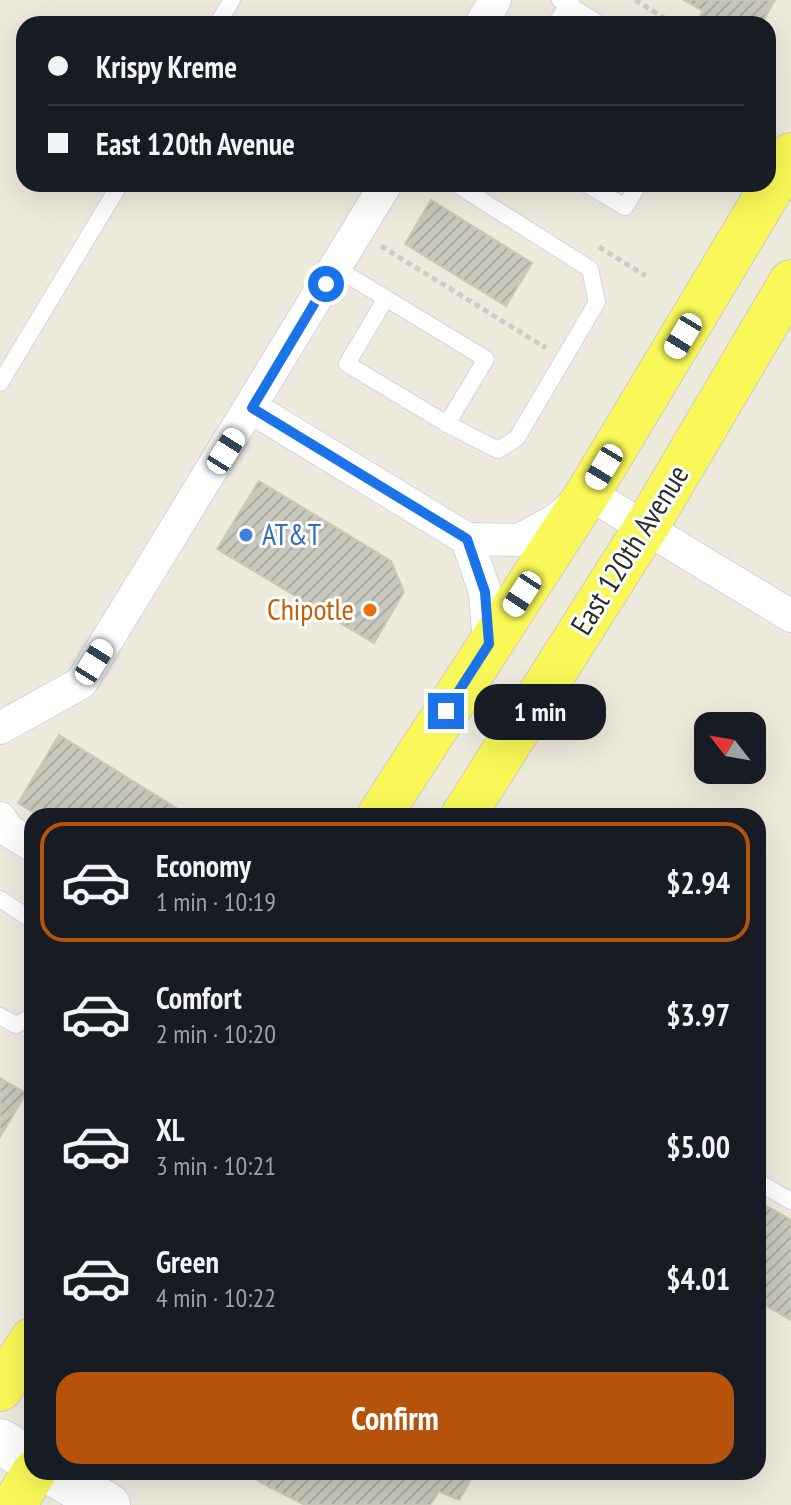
<!DOCTYPE html>
<meta charset="utf-8">
<style>
:root{--surface:#171b24;--page:#20242c;--text:#f1f3f6;--muted:#9ea1a6;--line:#363941;--accent:#b45309}
body{margin:0;font-family:"PT Sans Narrow",sans-serif;background:var(--page);color:var(--text);height:100vh;display:flex;flex-direction:column;font-size:30px;white-space:nowrap}
*{box-sizing:border-box;margin:0}
p{font-size:26px;color:var(--muted)}
.icon{flex:none;width:44px;height:44px;fill:none;stroke:currentColor;stroke-width:2;stroke-linecap:round;stroke-linejoin:round}
.map{position:relative;flex:1;overflow:hidden}
.drawer{position:absolute;left:24px;top:808px;width:742px;height:672px;display:flex;flex-direction:column;background:var(--surface);border-radius:24px;box-shadow:0 8px 32px #0002}
.drawer>*{flex:none}
.top-card{position:absolute;left:16px;top:16px;width:760px;height:176px;border-radius:24px;box-shadow:0 8px 32px #0002;display:grid;align-content:center;height:176px;padding:0 32px;background:var(--surface)}
.needle{width:52px;rotate:301deg}
.fabs{position:absolute;left:694px;top:712px;display:grid;gap:16px}
.fabs a{display:grid;place-items:center;width:72px;height:72px;border-radius:16px;background:var(--surface);box-shadow:0 8px 32px #0002;font-size:40px}
.end{position:absolute;width:36px;height:36px;margin:-18px;border:10px solid #1a73e8;background:#fff;box-shadow:0 0 0 4px #fff}
.from{border-radius:50%}
.bubble{position:absolute;height:56px;border-radius:24px;background:var(--surface);box-shadow:0 8px 32px #0002;font-size:26px;font-weight:800;line-height:56px;text-align:center}
.car{position:absolute;width:24px;height:48px;margin:-24px -12px;border-radius:10px;box-shadow:0 0 6px 2px #0007;background:linear-gradient(#fff 24%,#345 0 40%,#fff 0 76%,#345 0 86%,#fff 0)}
.top-card b{display:flex;align-items:center;gap:28px;height:76px;font-size:30px}
.top-card b+b{border-top:2px solid var(--line)}
.top-card i{width:20px;height:20px;background:var(--text)}
ul{padding:14px 0 0;list-style:none}
li{display:flex;align-items:center;gap:24px;height:120px;margin:0 16px 12px;padding:0 16px;border:4px solid transparent;border-radius:24px}
li div{flex:1}
li b{display:block;font-size:30px}
li em{font-style:normal;font-weight:800}
li.selected{border-color:var(--accent)}
li>.icon{width:72px;height:72px;stroke-width:1.5}
.button{display:flex;gap:16px;margin-top:auto;padding:16px 32px}
.button a{flex:1;height:92px;border-radius:24px;background:var(--accent);color:#fff;font-size:32px;font-weight:800;line-height:92px;text-align:center}
.map>svg:first-child{display:block}
.building{fill:url(#building-hatch);stroke:#cac8b7;stroke-width:2}
.lines{fill:none;stroke-linecap:round;stroke-linejoin:round}
.lane-casing{stroke:#d3d3e5;stroke-width:18}
.street-casing{stroke:#d3d3e5;stroke-width:34}
.secondary-casing{stroke:#d3d3e5;stroke-width:46}
.primary-casing{stroke:#ccc;stroke-width:46}
.path{stroke:#ccc;stroke-width:5;stroke-dasharray:6 4;stroke-linecap:butt}
.lane{stroke:#fff;stroke-width:16}
.street{stroke:#fff;stroke-width:32}
.secondary{stroke:#fff;stroke-width:44}
.primary{stroke:#f8f958;stroke-width:44}
.route{stroke:#1a73e8;stroke-width:10}
.shop-dot{fill:#3f7fe0;stroke:#fff;stroke-width:3}
.food-dot{fill:#e8710a;stroke:#fff;stroke-width:3}
.labels{text-anchor:middle;stroke-width:6;stroke-linejoin:round;paint-order:stroke}
.shop-label{font-size:30px;fill:#366cbe;stroke:#fff;text-anchor:start}
.street-label{font-size:30px;fill:#2c2c2c;stroke:#fff}
.food-label{font-size:30px;fill:#c56008;stroke:#fff;text-anchor:end}
</style>
<div class="map">
<svg width="791" height="1505" viewBox="0 0 791 1505">
<defs>
<pattern id="building-hatch" width="6" height="6" patternUnits="userSpaceOnUse" patternTransform="scale(2)"><rect width="6" height="6" fill="#c9c8bc"/><path d="M-1 1l2-2M0 6l6-6M5 7l2-2" fill="none" stroke="#adaca2"/></pattern>
</defs>
<rect width="100%" height="100%" fill="#eeebdd"/>
<!-- building -->
<g class="building">
<path d="M684,0H775L761,24H695L703,11Z"/>
<path d="M431,200L532,263L506,306L405,244Z"/>
<path d="M259,481L391,561L404,592L374,643L217,549Z"/>
<path d="M59,735L189,816H39L18,803Z"/>
<path d="M0,1078L26,1093L0,1137Z"/>
<path d="M758,1201L791,1220V1320L758,1301Z"/>
<path d="M256,1472H471L474,1474L459,1500L439,1491L430,1505H305L258,1481Z"/>
</g>
<g class="lines">
<!-- lane casing -->
<g class="lane-casing">
<g id="lane">
<path d="M560,0L600,24"/>
<path d="M217,24L232,0"/>
<path d="M556,24L571,0"/>
<path d="M586,184L625,207L639,184"/>
<path d="M336,268L486,359L447,424L347,364L386,298"/>
<path d="M0,383L120,184"/>
<path d="M447,424L498,450L517,438L597,302L590,269L456,184"/>
<path d="M0,899L32,920"/>
<path d="M0,1016L16,1025L32,1017"/>
<path d="M758,1182L791,1201"/>
</g>
</g>
<!-- street casing -->
<g class="street-casing">
<g id="street">
<path d="M481,24L495,0"/>
<path d="M252,408L467,539L519,540L556,520L588,493L791,616"/>
<path d="M467,539L485,592L489,644"/>
<path d="M0,728L81,683L386,184"/>
<path d="M0,818L9,831L32,845"/>
</g>
</g>
<!-- secondary casing -->
<g class="secondary-casing">
<g id="secondary">
<path d="M0,1441L32,1462"/>
<path d="M50,1472L108,1505"/>
</g>
</g>
<!-- primary casing -->
<g class="primary-casing">
<g id="primary">
<path d="M379,816L588,493L791,155"/>
<path d="M463,816L645,529L791,282"/>
<path d="M0,1389L32,1340"/>
<path d="M14,1505L34,1472"/>
</g>
</g>
<!-- path -->
<g class="path">
<path d="M635,0L674,24"/>
<path d="M381,246L546,348"/>
<path d="M599,247L646,276"/>
</g>
<!-- lane -->
<use href="#lane" class="lane"/>
<!-- street -->
<use href="#street" class="street"/>
<!-- secondary -->
<use href="#secondary" class="secondary"/>
<!-- primary -->
<use href="#primary" class="primary"/>
</g>
<g class="lines">
<!-- route -->
<path class="route" d="M326,284L252,408L467,539L485,592L489,644L446,711"/>
</g>
<!-- markers -->
<circle class="shop-dot" cx="246" cy="535" r="8"/>
<circle class="food-dot" cx="370" cy="610" r="8"/>
<g class="labels">
<!-- shop labels -->
<g class="shop-label">
<text x="262" y="545">AT&amp;T</text>
</g>
<!-- street labels -->
<g class="street-label">
<text transform="translate(630 550) rotate(-58)" y="10">East 120th Avenue</text>
</g>
<!-- food labels -->
<g class="food-label">
<text x="354" y="620">Chipotle</text>
</g>
</g>
</svg>
<div class="fabs">
<a><svg class="needle" viewBox="-14 -14 28 28"><path d="M0-13l5 13h-10z" fill="#e53935"/><path d="M0 13l5-13h-10z" fill="#9ea1a6"/></svg></a>
</div>
<i class="end from" style="left:326px;top:284px"></i>
<i class="end" style="left:446px;top:711px"></i>
<div class="bubble" style="left:474px;top:684px;width:132px">1 min</div>
<i class="car" style="left:683px;top:336px;rotate:211deg"></i>
<i class="car" style="left:226px;top:451px;rotate:32deg"></i>
<i class="car" style="left:604px;top:467px;rotate:211deg"></i>
<i class="car" style="left:522px;top:594px;rotate:213deg"></i>
<i class="car" style="left:94px;top:662px;rotate:32deg"></i>
<div class="top-card">
<b><i class="from"></i>Krispy Kreme</b>
<b><i></i>East 120th Avenue</b>
</div>
<section class="drawer">
<ul>
<li class="selected"><svg class="icon" aria-label="car" viewBox="0 0 24 24"><path d="M5 17H2v-5l4-1 3-4h7l3 4 3 1v5h-3M9 17h6M6 11h13"/><circle cx="7" cy="17" r="2"/><circle cx="17" cy="17" r="2"/></svg><div><b>Economy</b><p>1 min · 10:19</p></div><em>$2.94</em></li>
<li><svg class="icon" aria-label="car" viewBox="0 0 24 24"><path d="M5 17H2v-5l4-1 3-4h7l3 4 3 1v5h-3M9 17h6M6 11h13"/><circle cx="7" cy="17" r="2"/><circle cx="17" cy="17" r="2"/></svg><div><b>Comfort</b><p>2 min · 10:20</p></div><em>$3.97</em></li>
<li><svg class="icon" aria-label="car" viewBox="0 0 24 24"><path d="M5 17H2v-5l4-1 3-4h7l3 4 3 1v5h-3M9 17h6M6 11h13"/><circle cx="7" cy="17" r="2"/><circle cx="17" cy="17" r="2"/></svg><div><b>XL</b><p>3 min · 10:21</p></div><em>$5.00</em></li>
<li><svg class="icon" aria-label="car" viewBox="0 0 24 24"><path d="M5 17H2v-5l4-1 3-4h7l3 4 3 1v5h-3M9 17h6M6 11h13"/><circle cx="7" cy="17" r="2"/><circle cx="17" cy="17" r="2"/></svg><div><b>Green</b><p>4 min · 10:22</p></div><em>$4.01</em></li>
</ul>
<div class="button"><a>Confirm</a></div>
</section>
</div>
